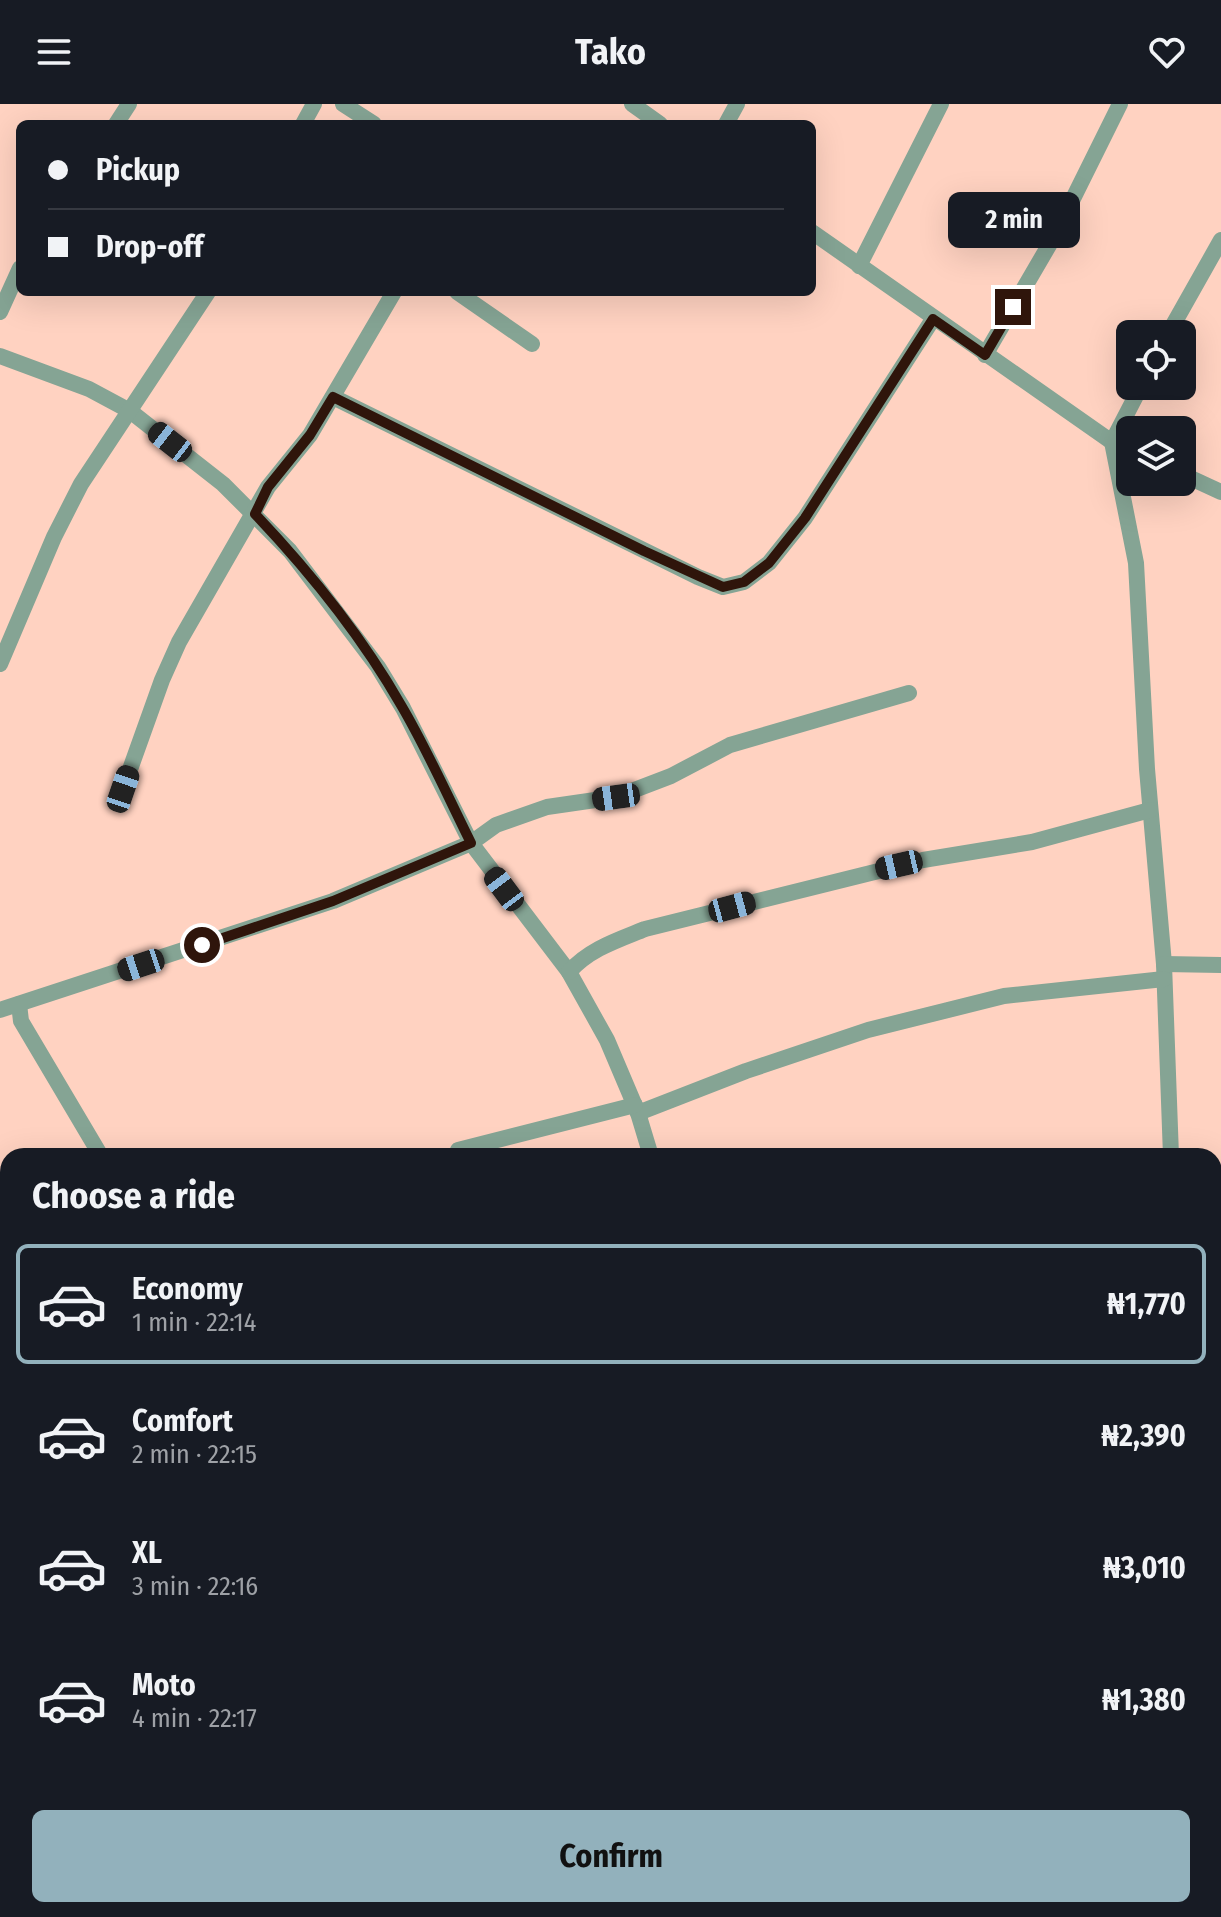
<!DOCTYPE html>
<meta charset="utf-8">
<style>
:root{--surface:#171b24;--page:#20242c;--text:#f1f3f6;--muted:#9ea1a6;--line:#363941;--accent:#92b1bc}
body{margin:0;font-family:"Fira Sans Condensed",sans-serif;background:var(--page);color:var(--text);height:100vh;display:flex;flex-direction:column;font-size:30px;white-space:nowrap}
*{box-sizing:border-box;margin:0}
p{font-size:26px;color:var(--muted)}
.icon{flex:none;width:44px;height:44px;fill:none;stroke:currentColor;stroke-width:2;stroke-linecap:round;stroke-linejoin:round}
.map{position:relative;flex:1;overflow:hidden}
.panel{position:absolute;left:0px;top:1044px;width:1222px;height:770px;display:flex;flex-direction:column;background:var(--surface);border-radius:24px 24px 0 0;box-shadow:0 8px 32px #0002}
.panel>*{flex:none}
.guide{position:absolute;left:16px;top:16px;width:800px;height:176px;border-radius:12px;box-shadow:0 8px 32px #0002;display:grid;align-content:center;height:176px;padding:0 32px;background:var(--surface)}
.fabs{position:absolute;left:1116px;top:216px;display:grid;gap:16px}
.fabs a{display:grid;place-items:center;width:80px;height:80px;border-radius:12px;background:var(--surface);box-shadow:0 8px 32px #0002;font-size:40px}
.end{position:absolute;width:36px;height:36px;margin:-18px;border:10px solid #2f150b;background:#fff;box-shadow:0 0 0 4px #fff}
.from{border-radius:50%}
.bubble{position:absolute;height:56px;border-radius:12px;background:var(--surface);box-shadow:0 8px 32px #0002;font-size:26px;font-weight:700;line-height:56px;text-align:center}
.car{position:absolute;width:24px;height:48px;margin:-24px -12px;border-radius:10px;box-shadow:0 0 6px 2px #0007;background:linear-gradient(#222 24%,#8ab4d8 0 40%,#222 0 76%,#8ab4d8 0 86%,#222 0)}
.guide b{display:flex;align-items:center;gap:28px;height:76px;font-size:30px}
.guide b+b{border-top:2px solid var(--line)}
.guide i{width:20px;height:20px;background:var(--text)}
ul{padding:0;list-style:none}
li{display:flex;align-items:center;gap:24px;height:120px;margin:0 16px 12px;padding:0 16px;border:4px solid transparent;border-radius:12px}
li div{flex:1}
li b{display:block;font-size:30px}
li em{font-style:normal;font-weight:700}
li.on{border-color:var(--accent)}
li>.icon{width:72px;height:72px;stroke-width:1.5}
h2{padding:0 32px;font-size:36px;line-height:96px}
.primary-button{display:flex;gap:16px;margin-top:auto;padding:16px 32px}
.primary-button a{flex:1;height:92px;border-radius:12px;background:var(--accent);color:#111;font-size:32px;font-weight:700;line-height:92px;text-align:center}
header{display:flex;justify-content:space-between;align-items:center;height:104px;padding:0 32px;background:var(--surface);font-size:36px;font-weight:700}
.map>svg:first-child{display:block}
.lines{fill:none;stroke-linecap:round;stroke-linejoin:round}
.street{stroke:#85a494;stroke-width:16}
.route{stroke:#2f150b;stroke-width:10}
</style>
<header><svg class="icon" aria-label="menu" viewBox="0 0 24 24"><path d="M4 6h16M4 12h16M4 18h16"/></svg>Tako<svg class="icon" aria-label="heart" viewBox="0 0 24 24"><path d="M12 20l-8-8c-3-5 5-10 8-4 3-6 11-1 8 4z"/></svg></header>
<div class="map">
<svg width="1221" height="1813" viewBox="0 0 1221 1813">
<rect width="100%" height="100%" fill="#ffd2c1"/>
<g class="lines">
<!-- street -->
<g class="street">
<path d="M343,0L374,20"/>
<path d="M632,0L660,20"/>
<path d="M116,20L129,0"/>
<path d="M303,20L314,0"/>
<path d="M726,20L737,0"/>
<path d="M812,128L1112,338L1130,346"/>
<path d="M859,162L941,0"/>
<path d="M457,188L532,240"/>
<path d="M0,208L20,164"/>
<path d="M1168,230L1221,136"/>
<path d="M985,251L1055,131L1120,0"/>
<path d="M0,252L89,285L130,307L223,380L290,447L378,563L403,604L471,739L569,868L607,936L638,1009L651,1052"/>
<path d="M1141,282L1112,338L1136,459L1147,665L1164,860L1171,1052"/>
<path d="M333,293L698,473L723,483L744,478L769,459L805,414L933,215"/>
<path d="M1182,370L1221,388"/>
<path d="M0,560L54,433L81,380L208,188"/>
<path d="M123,685L162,576L179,538L268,383L310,331L394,188"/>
<path d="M1164,860L1221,861"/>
<path d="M569,868C589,845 618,836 645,825L923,756L1032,738L1150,706"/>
<path d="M19,900L21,917L101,1052"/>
<path d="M0,906L333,797L471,739L496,721L547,703L616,693L671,672L730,641L909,589"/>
<path d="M638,1009L746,967L868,926L1004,892L1164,875"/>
<path d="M458,1046L635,1001"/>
<path d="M0,1123L8,1124"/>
<path d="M0,1292L8,1289"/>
<path d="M1214,1346L1221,1347"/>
<path d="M1214,1471L1221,1515"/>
<path d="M0,1598L8,1584"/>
<path d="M1214,1638L1221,1637"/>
<path d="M0,1655L8,1652"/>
<path d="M0,1739L8,1741"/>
<path d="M505,1813L513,1809L573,1813"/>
<path d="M1199,1813L1221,1808"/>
</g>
</g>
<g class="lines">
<!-- route -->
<path class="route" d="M202,841L333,797L471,739C448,693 427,645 401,601C361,531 310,468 255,410L268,383L310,331L333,293L644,447L723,483L744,478L769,459L805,414L933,215L985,251L1013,203"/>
</g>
</svg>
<div class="fabs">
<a><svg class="icon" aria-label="locate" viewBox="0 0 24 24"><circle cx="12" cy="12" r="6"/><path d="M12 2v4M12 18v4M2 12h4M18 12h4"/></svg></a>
<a><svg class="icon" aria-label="layers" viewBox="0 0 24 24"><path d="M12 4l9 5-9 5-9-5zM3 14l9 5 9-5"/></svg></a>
</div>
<i class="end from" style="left:202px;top:841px"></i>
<i class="end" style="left:1013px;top:203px"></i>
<div class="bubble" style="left:948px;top:88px;width:132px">2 min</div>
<i class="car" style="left:170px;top:338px;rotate:308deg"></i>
<i class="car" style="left:123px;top:685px;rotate:19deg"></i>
<i class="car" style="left:616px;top:693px;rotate:262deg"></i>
<i class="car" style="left:899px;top:761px;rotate:257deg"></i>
<i class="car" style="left:504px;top:785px;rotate:323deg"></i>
<i class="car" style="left:732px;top:803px;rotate:75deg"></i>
<i class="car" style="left:141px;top:861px;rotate:252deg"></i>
<div class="guide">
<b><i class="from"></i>Pickup</b>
<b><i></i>Drop-off</b>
</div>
<section class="panel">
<h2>Choose a ride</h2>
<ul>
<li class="on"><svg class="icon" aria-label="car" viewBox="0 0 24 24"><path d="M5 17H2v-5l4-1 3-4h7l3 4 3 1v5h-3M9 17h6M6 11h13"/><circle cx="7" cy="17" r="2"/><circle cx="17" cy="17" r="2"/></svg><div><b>Economy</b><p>1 min · 22:14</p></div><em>₦1,770</em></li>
<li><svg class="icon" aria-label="car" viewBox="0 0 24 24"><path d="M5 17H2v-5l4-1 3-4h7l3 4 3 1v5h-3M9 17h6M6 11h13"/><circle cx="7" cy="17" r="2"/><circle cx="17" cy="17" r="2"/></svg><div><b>Comfort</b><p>2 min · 22:15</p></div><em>₦2,390</em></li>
<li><svg class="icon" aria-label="car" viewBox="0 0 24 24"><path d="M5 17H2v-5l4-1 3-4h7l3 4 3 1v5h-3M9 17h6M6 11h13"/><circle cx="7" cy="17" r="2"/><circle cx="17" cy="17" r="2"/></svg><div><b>XL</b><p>3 min · 22:16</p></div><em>₦3,010</em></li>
<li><svg class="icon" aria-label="car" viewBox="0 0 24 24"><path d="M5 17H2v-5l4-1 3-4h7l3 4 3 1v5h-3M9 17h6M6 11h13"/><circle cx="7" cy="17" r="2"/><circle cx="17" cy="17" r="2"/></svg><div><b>Moto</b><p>4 min · 22:17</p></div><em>₦1,380</em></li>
</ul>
<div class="primary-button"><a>Confirm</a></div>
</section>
</div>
